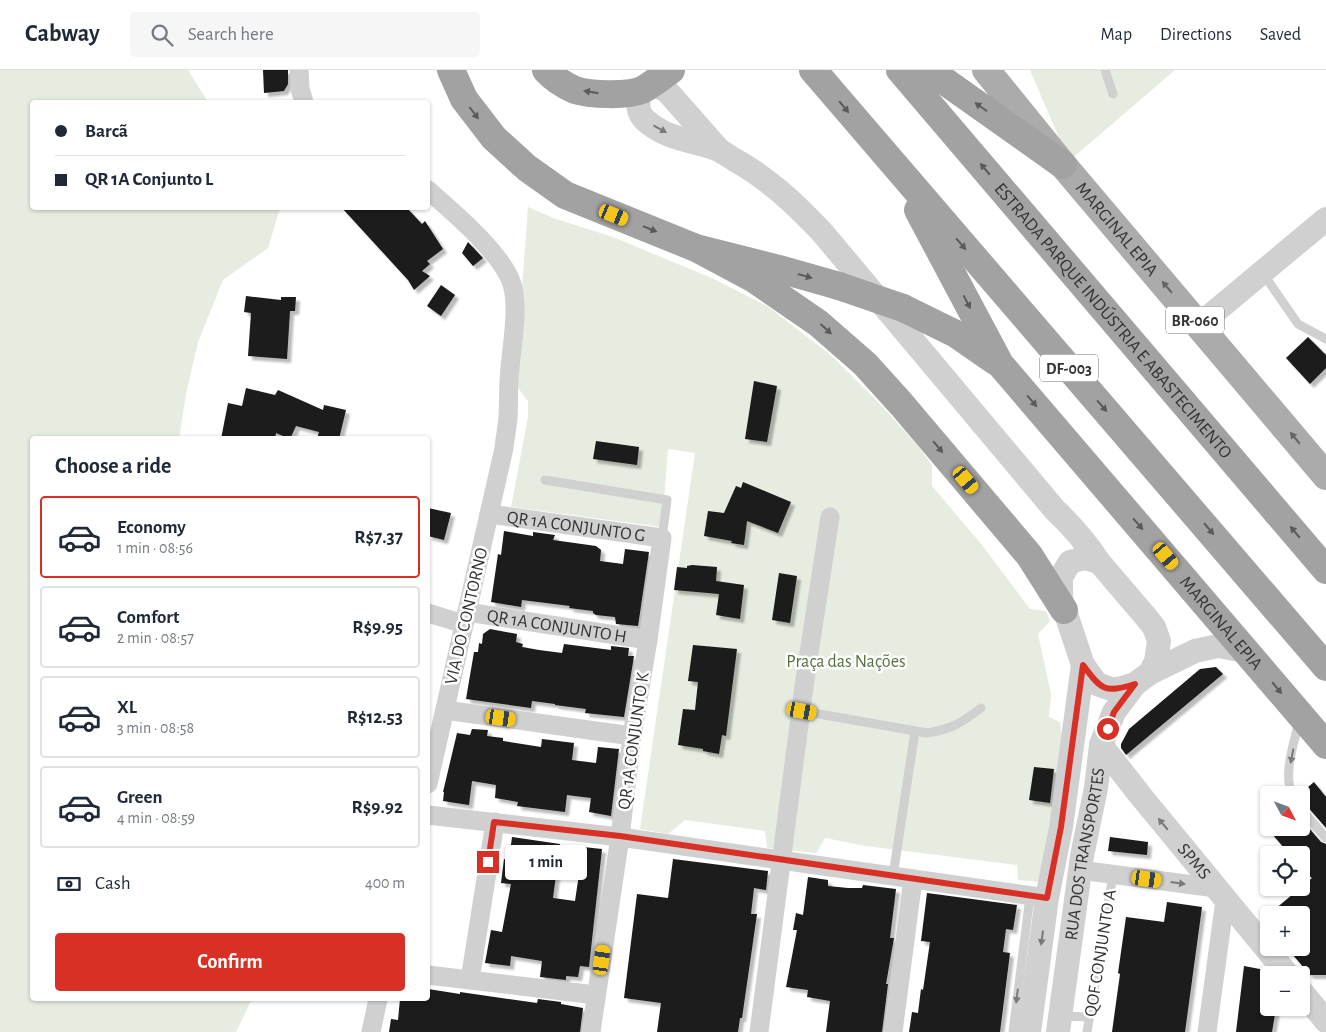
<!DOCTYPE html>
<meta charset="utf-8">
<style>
:root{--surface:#fff;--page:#f6f6f7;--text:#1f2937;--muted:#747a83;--line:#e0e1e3;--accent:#d93025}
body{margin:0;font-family:"Alegreya Sans",sans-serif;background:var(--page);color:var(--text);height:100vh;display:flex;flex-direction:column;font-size:19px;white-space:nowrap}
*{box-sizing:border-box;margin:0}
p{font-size:16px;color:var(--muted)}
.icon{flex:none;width:28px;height:28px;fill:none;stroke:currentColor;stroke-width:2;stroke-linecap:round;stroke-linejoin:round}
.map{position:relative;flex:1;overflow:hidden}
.details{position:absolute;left:30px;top:366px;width:400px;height:565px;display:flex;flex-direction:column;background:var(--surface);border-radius:5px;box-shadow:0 1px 4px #0004}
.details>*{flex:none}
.top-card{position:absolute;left:30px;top:30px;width:400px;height:110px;border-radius:5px;box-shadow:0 1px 4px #0004;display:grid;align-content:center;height:110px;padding:0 25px;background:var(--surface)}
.needle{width:32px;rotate:131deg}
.fabs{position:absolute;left:1260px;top:716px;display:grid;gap:10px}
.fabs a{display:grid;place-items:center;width:50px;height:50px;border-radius:5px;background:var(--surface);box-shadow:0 1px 4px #0004;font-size:25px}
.end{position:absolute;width:22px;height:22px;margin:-11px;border:6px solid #d93025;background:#fff;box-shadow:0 0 0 2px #fff}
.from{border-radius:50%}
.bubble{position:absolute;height:35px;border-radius:5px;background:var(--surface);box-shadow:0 1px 4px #0004;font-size:16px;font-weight:600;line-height:35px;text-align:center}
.car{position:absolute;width:15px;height:30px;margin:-15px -8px;border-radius:6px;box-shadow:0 0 4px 1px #0007;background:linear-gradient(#f5c518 24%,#345 0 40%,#f5c518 0 76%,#345 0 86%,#f5c518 0)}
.top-card b{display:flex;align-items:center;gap:18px;height:48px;font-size:19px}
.top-card b+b{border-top:1px solid var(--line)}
.top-card i{width:12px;height:12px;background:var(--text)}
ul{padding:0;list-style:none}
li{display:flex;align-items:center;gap:15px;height:82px;margin:0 10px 8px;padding:0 15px;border:2px solid var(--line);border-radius:5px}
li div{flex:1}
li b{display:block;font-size:19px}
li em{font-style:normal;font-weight:600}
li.on{border-color:var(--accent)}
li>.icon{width:45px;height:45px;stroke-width:1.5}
h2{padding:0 25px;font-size:22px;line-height:60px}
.pay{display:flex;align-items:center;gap:12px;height:55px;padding:0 25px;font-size:19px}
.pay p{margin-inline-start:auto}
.primary-button{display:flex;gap:10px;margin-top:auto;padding:10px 25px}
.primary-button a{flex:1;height:58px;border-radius:5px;background:var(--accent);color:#fff;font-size:20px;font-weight:600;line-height:58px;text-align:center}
header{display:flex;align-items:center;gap:30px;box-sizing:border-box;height:70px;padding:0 25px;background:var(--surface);border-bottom:1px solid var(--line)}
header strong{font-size:24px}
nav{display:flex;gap:28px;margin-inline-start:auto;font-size:18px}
.search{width:350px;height:45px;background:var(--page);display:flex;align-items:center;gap:12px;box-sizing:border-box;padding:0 18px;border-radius:5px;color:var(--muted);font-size:19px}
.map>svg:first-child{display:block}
.green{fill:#e6ecdf}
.building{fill:#1a1a1a;filter:url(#shadow)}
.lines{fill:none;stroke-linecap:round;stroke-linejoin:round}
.service{stroke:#d0d0d0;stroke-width:9}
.minor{stroke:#d0d0d0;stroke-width:19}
.tertiary{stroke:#d0d0d0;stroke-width:24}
.primary{stroke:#ababab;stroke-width:28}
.trunk{stroke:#a2a2a2;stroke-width:28}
.trunk-bridge{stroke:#a2a2a2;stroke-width:28}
.oneway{fill:#5a5a5a}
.oneway2{fill:#7a7a7a}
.oneway3{fill:#636363}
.route{stroke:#d93025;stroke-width:6}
.labels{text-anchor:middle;stroke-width:5;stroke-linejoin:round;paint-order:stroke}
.shield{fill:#fff;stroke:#707070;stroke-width:1}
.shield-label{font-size:16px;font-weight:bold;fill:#333}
.street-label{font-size:18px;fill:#333;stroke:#fff}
.park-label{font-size:18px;fill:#56703f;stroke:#fff}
</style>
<header>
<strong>Cabway</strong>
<div class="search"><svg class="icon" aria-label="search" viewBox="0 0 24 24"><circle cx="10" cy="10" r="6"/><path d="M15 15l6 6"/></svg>Search here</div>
<nav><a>Map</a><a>Directions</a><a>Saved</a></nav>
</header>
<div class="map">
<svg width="1326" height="962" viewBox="0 0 1326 962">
<defs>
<filter id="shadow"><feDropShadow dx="4" dy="4" stdDeviation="1" flood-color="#0004"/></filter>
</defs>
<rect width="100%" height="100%" fill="#fff"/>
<!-- green -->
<g class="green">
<path d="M0,0H188L208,32H32V138H280L268,178L223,210L198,272L186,324L179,369H32V929H252L236,962H0Z"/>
<path d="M1030,0H1175L1069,91Z"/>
<path d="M528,137L553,148L613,167L714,209L767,236L832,286L881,335L918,376L932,395V416L982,475L1030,539L1046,541L1050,551L1038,564L1051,624L1049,647L1060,652L1063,674L1039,812L1018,810L1017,795L866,776L825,768L816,783L767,778L765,761L685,750L668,764L640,759L695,383L668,379L662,457L511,437L528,347V331L515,314Z"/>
</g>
<!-- building -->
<g class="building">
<path d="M263,0H288V14L284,21L264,23Z"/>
<path d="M342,138H407L422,154L425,151L443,179L427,191L430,194L422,201L430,206L414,220L408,210Z"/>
<path d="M468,172L483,188L473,196L462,183Z"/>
<path d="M441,215L455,225L441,246L427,236Z"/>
<path d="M246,226L281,230V227H296L295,241H290L287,289L248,286L251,243L244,242Z"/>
<path d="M1308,267L1326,285V298L1310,314L1286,288Z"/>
<path d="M754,311L777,316L767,372L745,369Z"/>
<path d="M246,318L275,325L278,320L323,340L324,335L346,340L339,369H317L319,362L296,356L290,369L276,363L275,369H221L228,333L242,336Z"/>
<path d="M596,371L639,377L637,395L593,389Z"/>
<path d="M743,412L791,432L778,463L747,451L744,475L731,473L732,471L704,466L708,441L724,443L736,416L741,418Z"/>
<path d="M428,438L451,443L444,470L428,466Z"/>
<path d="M504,461L533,466V462L555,465L553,470L596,476L601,480L600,491L623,494L625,479L649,482L638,556L616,554L615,547L596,545L593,543V541L569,538L570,536L522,530L521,537L491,532L498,484L501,485Z"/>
<path d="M692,495L717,497L716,511L744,515L740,549L716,545L719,524L674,520L677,497L687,498V496Z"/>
<path d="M779,503L797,506L790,553L772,550Z"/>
<path d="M490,559L517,564L516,572L523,574L522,577L539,580L562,583L564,574L611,580V576L629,578L628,586H634L624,647L585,643L586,639L555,635V634L532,631L531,638L466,629L474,582H478L479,573L482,574L483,564Z"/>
<path d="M693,575L737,579L726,666L722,665L719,684L703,681V679L678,675L683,639L695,640L698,612L688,611Z"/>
<path d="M1216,597L1223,604L1126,685L1121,678V674L1129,659L1200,599Z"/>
<path d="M472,659L488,660L487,666L503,668V671L541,677L542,669L574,673L572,690L596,693L598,677L619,679L611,746L589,742L591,728L567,725L565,742L517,736L518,732L495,728L496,715L472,711L469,735L443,731L444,722H443L457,663L470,665Z"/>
<path d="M1034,697L1054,699L1050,733L1029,730Z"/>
<path d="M1314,712L1326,727V758L1306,735L1301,733V723Z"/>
<path d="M1301,749L1321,772L1326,774V905H1310L1287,878H1301V845H1268L1312,808L1301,799V785H1290L1267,758H1301Z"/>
<path d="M512,767L560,774L553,828L575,831L583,777L602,779L589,897L580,896L578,907L566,906V910L540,907L542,891L511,886L510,896L485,893L491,860L502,862L511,814L501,813L504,789L509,790Z"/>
<path d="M1110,767L1148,772L1147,785L1108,781Z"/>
<path d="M673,789L768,801L766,820L754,818L751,844H757L742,948H740L738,962H657L661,933L624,928L637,824L668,828Z"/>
<path d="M808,807L828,810V816L848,818H862L863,815L896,819L890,868H894L886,914H888L882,962H826L830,931L807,927L808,920L786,917L797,860H793L796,843L803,845Z"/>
<path d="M927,823L1017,835L1013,860L1006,859L1003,882L1010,883L1000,962H909L912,942L918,943L921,919L923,920L930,872L921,871Z"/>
<path d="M1167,832L1202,837L1185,962H1112L1120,904L1118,903L1126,847L1164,852Z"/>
<path d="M1244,896L1265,900L1269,903V938H1276L1272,962H1236Z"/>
<path d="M428,919L460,924V922L537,933L538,929L561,932V934L583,938L580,962H389L391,949L398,950L400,929H428Z"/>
</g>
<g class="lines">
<!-- service -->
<g class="service">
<path d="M1105,0L1113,24"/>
<path d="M1262,202L1298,254L1326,269"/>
<path d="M545,410L667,430L662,468"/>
<path d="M802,641L927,663C952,659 961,653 981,638"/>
<path d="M1292,725C1283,703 1294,674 1299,651"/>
<path d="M1301,739L1326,768"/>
<path d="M893,806L915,661"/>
<path d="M1061,946L1089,947"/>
<path d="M1013,962L1030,826"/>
<path d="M1087,962L1113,805"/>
</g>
<!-- minor -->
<g class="minor">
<path d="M299,0L300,19L304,32"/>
<path d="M428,120C452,141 502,183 512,214C519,238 512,273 510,298C508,314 509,331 508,348C507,358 505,368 504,378L428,714"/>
<path id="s1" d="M489,444L662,468L648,570L632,666L620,767L591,962"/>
<path id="s2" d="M467,542L648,570"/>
<path d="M428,543L464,554"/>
<path d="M445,640L632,666"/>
<path d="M428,745L620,767L1047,828"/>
<path d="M1080,800L1216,818"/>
<path d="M428,905L596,925"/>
<path d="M470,910L495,752"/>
<path d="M371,962L378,929"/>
<path d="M759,962L805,609L830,447"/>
<path d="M893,962L913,809"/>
<path d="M1207,962L1225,830"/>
</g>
<!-- tertiary -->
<g class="tertiary">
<path d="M653,14L667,21L719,80"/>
<path d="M640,21C638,32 636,41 645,50C667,70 693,70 719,80C724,83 730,87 735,90C769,109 794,133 821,161L1055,440C1072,456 1086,472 1099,492"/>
<path d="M1199,255L1326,149"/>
<path d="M1085,488L1099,492L1146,547L1154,557L1159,571L1156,591L1150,603L1135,614L1119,619H1111L1097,614L1083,595L1061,529V507L1070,492Z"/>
<path d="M1150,603L1195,581L1218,576L1245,581"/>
<path id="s3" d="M1101,675L1140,725L1288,905"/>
<path d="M1301,921L1326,951"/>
<path d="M1029,962L1047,828L1061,757L1083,595"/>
<path id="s4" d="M1058,962L1082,786L1096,718L1101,675L1114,642L1135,614"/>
</g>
<!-- primary -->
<path class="primary" id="s5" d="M986,0L1063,95L1326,406"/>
<!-- trunk -->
<g class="trunk">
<path d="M451,0L464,29L494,68L527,98L565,125L696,178L779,199L839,216"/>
<path d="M546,0C553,8 566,16 575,20C590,25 628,26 642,20C652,15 661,7 671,0"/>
<path d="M813,0L1326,597"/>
<path id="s6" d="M900,0L1326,500"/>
<path d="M929,0L1063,95"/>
<path id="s7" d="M918,140L1000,294L1326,675"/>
<path d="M696,178L754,209L818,253L865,294L902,335L1029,485L1064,540"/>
<path d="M903,238L956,264L995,291"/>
</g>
<!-- trunk-bridge -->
<path class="trunk-bridge" d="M839,216L903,238"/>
</g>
<!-- one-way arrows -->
<defs><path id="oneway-solid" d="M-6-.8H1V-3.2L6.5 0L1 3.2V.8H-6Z" transform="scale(1.25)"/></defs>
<g class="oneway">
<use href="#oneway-solid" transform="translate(591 22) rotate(-171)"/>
<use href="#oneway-solid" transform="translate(844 37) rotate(50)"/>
<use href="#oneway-solid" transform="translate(981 37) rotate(-145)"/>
<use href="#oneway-solid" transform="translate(474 43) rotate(53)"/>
<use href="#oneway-solid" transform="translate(985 99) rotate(-130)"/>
<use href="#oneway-solid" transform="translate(650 159) rotate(22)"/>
<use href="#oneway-solid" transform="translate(961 174) rotate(49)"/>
<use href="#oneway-solid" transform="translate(805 206) rotate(16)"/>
<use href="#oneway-solid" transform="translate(967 232) rotate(62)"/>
<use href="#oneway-solid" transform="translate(826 259) rotate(42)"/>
<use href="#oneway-solid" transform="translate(1032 331) rotate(49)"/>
<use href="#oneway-solid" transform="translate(1102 336) rotate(49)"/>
<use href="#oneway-solid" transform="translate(938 377) rotate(50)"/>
<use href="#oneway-solid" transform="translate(1138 454) rotate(49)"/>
<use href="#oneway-solid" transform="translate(1209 459) rotate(50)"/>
<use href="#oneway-solid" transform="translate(1295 462) rotate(-130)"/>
<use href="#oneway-solid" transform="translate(1277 618) rotate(50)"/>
</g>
<g class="oneway2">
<use href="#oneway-solid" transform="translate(660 59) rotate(29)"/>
<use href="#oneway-solid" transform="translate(1292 686) rotate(101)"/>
<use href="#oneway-solid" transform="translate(1163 754) rotate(-130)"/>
<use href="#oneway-solid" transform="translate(1178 813) rotate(8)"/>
<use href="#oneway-solid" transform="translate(1042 868) rotate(98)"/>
<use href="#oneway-solid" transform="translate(1017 926) rotate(97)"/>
</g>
<g class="oneway3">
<use href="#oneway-solid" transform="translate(1167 217) rotate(-130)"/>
<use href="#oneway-solid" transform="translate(1295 368) rotate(-130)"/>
</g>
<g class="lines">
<!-- route -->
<path class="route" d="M488,792L494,752L620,766L1047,828L1061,757L1083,595C1101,619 1104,624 1135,614L1114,642L1108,659"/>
</g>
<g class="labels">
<!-- shield labels -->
<g class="shield">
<rect x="1166" y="236.5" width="58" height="27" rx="4"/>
<rect x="1040" y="284.5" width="58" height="27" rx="4"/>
</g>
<g class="shield-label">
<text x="1195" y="256">BR-060</text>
<text x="1069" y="304">DF-003</text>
</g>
<!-- street labels -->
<g class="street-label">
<text dy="6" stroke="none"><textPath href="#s5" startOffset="206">MARGINAL EPIA</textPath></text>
<text dy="6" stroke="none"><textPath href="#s6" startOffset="329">ESTRADA PARQUE INDÚSTRIA E ABASTECIMENTO</textPath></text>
<text dy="6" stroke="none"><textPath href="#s1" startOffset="88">QR 1A CONJUNTO G</textPath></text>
<text transform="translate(466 546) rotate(-77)" y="6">VIA DO CONTORNO</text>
<text dy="6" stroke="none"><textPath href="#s7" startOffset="515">MARGINAL EPIA</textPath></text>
<text dy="6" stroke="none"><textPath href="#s2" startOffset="91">QR 1A CONJUNTO H</textPath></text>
<text transform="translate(633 671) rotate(-82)" y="6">QR 1A CONJUNTO K</text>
<text dy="6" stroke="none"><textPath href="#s4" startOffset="180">RUA DOS TRANSPORTES</textPath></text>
<text dy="6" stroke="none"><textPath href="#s3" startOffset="149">SPMS</textPath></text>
<text transform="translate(1100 883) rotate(-81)" y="6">QOF CONJUNTO A</text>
</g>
<!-- park labels -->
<g class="park-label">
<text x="846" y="597">Praça das Nações</text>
</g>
</g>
</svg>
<div class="fabs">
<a><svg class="needle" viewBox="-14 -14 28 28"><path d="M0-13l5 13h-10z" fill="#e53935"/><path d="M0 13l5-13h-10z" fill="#747a83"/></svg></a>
<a><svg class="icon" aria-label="locate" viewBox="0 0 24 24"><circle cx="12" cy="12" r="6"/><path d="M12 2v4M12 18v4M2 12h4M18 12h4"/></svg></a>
<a>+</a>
<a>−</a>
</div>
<i class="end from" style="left:1108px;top:659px"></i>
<i class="end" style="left:488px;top:792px"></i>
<div class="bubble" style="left:505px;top:775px;width:82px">1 min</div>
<i class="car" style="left:614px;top:145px;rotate:112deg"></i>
<i class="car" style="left:966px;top:410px;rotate:140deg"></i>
<i class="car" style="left:1166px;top:486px;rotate:140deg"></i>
<i class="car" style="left:802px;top:641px;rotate:100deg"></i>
<i class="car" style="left:501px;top:648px;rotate:98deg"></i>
<i class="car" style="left:1147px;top:809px;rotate:98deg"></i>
<i class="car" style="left:602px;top:890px;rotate:8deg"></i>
<div class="top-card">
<b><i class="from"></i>Barcã</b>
<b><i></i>QR 1A Conjunto L</b>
</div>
<section class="details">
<h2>Choose a ride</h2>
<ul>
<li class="on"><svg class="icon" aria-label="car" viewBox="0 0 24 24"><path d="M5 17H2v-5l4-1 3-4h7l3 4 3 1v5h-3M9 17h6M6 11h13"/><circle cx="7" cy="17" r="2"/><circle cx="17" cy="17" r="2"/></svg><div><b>Economy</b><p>1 min · 08:56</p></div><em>R$7.37</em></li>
<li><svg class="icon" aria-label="car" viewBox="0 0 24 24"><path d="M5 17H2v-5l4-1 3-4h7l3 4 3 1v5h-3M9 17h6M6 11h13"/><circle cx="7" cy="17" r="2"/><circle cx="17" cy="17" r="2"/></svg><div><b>Comfort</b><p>2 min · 08:57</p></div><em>R$9.95</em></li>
<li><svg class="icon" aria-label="car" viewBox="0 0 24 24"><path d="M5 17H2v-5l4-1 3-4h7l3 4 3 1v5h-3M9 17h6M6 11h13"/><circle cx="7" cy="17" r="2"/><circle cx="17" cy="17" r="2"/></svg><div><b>XL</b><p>3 min · 08:58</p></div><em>R$12.53</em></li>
<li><svg class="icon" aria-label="car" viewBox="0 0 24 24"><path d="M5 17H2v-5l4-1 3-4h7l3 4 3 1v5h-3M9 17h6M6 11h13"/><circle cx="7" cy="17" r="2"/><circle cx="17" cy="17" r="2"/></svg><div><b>Green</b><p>4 min · 08:59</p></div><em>R$9.92</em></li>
</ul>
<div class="pay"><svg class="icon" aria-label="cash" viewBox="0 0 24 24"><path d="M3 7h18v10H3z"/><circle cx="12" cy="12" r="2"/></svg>Cash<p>400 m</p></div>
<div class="primary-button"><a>Confirm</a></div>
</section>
</div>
